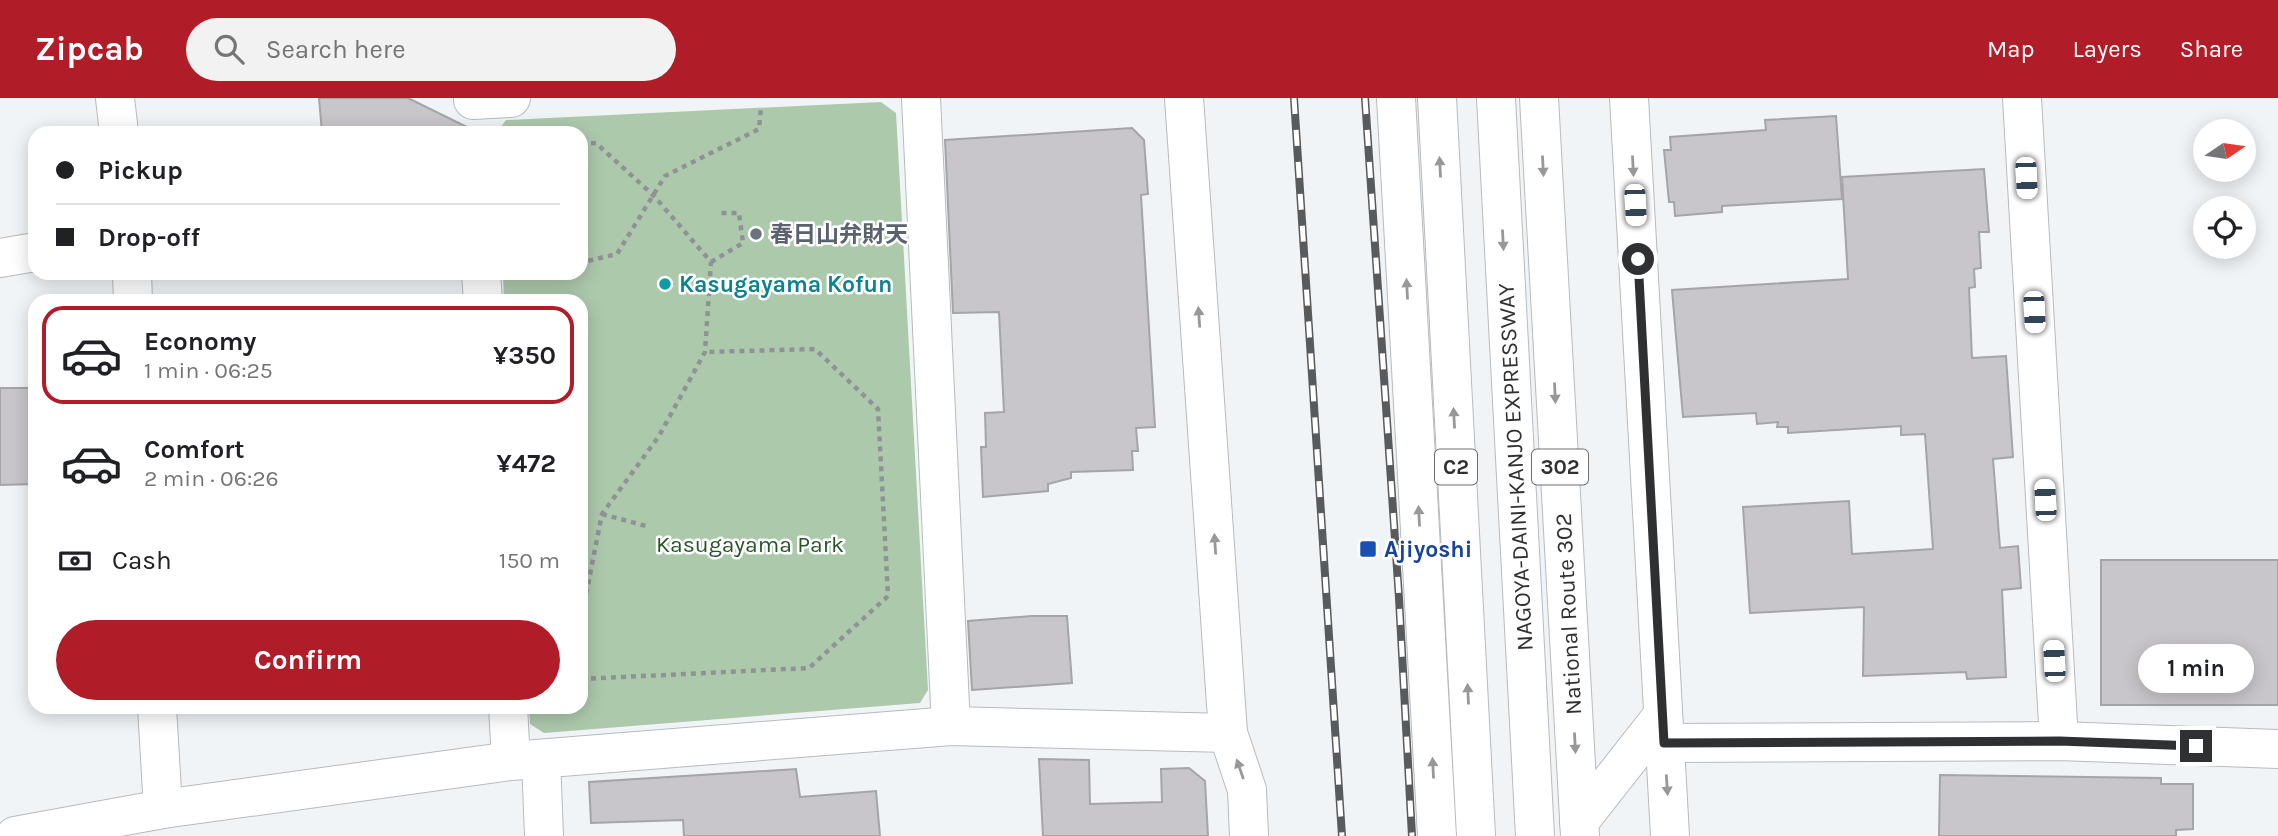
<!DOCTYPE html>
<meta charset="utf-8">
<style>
:root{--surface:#fff;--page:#f2f2f2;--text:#202124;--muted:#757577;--line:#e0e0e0;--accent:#b01d29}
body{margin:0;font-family:Karla,"Noto Sans JP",sans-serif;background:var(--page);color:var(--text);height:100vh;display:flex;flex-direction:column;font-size:26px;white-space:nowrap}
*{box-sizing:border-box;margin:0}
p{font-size:23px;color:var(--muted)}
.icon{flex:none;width:38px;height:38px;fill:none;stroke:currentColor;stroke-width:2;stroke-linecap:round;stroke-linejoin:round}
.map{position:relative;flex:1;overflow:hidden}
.panel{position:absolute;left:28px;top:196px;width:560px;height:420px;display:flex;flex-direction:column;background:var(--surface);border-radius:21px;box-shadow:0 4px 18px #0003}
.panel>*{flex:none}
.top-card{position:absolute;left:28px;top:28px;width:560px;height:154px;border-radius:21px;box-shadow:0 4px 18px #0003;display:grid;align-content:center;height:154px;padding:0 28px;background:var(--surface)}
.needle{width:46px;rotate:77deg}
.controls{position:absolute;left:2193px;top:21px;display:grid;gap:14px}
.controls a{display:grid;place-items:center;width:63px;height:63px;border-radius:50%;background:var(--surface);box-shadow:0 4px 18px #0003;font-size:35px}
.end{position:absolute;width:32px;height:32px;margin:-16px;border:9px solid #2f3032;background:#fff;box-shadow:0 0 0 4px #fff}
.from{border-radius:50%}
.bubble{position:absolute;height:49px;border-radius:24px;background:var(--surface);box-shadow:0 4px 18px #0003;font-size:23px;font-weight:700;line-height:49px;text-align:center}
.car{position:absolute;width:21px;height:42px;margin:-21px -10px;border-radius:9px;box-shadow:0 0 5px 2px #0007;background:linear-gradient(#fff 24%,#345 0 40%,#fff 0 76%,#345 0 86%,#fff 0)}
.top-card b{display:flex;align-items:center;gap:24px;height:66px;font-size:26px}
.top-card b+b{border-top:2px solid var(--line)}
.top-card i{width:18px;height:18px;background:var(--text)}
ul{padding:12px 0 0;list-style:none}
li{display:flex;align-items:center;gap:21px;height:98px;margin:0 14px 10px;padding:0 14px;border:4px solid transparent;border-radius:21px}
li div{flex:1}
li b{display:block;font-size:26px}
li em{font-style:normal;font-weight:700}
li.current{border-color:var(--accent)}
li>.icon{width:63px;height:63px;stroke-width:1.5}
.pay{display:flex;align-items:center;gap:18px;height:77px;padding:0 28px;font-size:26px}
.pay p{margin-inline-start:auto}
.button{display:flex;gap:14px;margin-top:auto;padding:14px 28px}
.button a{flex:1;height:80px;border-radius:42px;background:var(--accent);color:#fff;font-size:28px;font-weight:700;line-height:80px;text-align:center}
header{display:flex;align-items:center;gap:42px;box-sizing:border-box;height:98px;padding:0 35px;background:var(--accent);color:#fff}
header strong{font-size:33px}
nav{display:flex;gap:38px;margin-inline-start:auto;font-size:24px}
.search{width:490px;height:63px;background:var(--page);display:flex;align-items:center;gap:18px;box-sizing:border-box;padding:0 24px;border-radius:38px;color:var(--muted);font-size:26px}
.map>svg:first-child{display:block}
.green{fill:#adc9ac}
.building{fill:#c8c6ca;stroke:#a5a4a8;stroke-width:2}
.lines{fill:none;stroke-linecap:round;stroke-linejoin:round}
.minor-casing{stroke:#b7bbbe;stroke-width:40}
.highway-casing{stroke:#b7bbbe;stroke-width:40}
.path{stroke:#909395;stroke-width:4.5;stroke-dasharray:5 5;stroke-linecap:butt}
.minor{stroke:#fff;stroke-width:38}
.highway{stroke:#fff;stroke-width:38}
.rail-casing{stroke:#585a5c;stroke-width:8}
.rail{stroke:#fff;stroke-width:5;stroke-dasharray:16;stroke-linecap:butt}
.oneway{fill:#979898}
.route{stroke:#2f3032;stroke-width:9}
.worship-dot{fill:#6b7280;stroke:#fff;stroke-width:2.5}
.culture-dot{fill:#0f9aa8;stroke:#fff;stroke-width:2.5}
.transit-dot{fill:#1a4fb4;stroke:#fff;stroke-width:2.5}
.labels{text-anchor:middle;stroke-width:5;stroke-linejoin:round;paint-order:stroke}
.shield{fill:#fff;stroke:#6d6e70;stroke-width:2}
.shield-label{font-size:21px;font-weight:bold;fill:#2f3032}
.worship-label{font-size:23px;font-weight:bold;fill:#5b616d;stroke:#fff;text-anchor:start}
.culture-label{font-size:23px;font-weight:bold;fill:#0d838f;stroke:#fff;text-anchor:start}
.street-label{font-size:23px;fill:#2f3032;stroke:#fff}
.park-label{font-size:23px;fill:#255626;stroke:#fff}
.transit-label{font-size:23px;font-weight:bold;fill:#164399;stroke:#fff;text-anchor:start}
</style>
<header>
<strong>Zipcab</strong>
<div class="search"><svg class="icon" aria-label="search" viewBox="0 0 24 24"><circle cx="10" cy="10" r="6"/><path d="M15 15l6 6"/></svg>Search here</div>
<nav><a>Map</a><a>Layers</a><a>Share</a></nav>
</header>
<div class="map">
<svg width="2278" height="738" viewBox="0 0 2278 738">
<rect width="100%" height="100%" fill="#f0f4f7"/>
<!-- green -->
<path class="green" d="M881,4L896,15L928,592L920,605L544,635L530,626L529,609H581V203H504L503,175H581V35H496L506,22Z"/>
<!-- building -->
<g class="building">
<path d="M319,0H408L479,35H322Z"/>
<path d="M1836,18L1842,101L1722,108V114L1675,118L1674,104H1669L1664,52H1671L1670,39L1766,32L1765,22Z"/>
<path d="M1132,30L1144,42L1148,96L1141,97L1155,329L1136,330L1138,353H1132L1133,372L1071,374V380L1048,386V393L983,399L981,349H986L985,315L1004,314L999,214L953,215L945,42Z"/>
<path d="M1984,71L1989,134H1979L1981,170L1974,171L1975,189L1969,190L1972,260L2006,258L2013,359L1993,361L2000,450L2018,448L2021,490L2002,492L2006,579L1967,581L1966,574L1863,578L1864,509L1750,515L1743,409L1849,403L1852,456L1933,451L1925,336L1901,337V328L1788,335V329H1777L1778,324L1757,326L1756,315L1683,319L1672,192L1848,181L1842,79Z"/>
<path d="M0,290H35V386L0,387Z"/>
<rect x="2101" y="462" width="177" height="145"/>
<path d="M1032,518H1067L1072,585L972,592L968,523Z"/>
<path d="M1039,661L1089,662L1090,706L1162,704L1161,671L1189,670L1205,683L1208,738H1043Z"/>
<path d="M796,671L800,699L876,693L880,738H684L683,722L591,725L589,684Z"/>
<path d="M1940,677L2161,680V686H2193V731L2176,732V738H1939Z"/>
</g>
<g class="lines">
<!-- minor casing -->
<g class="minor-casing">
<g id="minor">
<path d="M115,0L119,35"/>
<path d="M921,0L951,628"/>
<path d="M1184,0L1228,635L1247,692L1249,738"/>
<path d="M1629,0L1670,738"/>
<path d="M2022,0L2059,643"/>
<path d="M473,2L511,0"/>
<path d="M0,160L35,154"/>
<path d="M132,175L133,203"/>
<path d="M481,175L483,203"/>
<path d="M157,609L163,711"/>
<path d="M508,609L511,663"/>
<path d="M1664,645L2059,643L2278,651"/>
<path d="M541,661L544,738"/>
<path d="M1579,724L1663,617"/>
<path d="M15,738L163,711L511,663L951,628L1228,635"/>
</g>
</g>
<!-- highway casing -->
<g class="highway-casing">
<g id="highway">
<path d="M1396,0L1437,738"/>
<path d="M1437,0L1476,738"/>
<path d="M1496,0L1535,738"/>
<path d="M1539,0L1580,738"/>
</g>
</g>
<!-- path -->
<g class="path">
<path d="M581,46L596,45L654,98L711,164L705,254L659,338L602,416L581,522"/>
<path d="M581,160L583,164L617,156L665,78L759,31L761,10"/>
<path d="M711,164L743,145L739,115H721"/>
<path d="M602,416L646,428"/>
<path d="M581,581L809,570L888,498L878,311L815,251L705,254"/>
</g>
<!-- minor -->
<use href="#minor" class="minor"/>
<!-- highway -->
<use href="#highway" class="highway"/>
<!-- rail casing -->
<g class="rail-casing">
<g id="rail">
<path d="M1294,0L1342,738"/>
<path d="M1365,0L1399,500L1412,738"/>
</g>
</g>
<!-- rail -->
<use href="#rail" class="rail"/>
</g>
<!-- one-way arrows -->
<defs><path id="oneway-solid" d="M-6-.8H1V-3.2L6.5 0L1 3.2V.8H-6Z" transform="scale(1.75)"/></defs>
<g class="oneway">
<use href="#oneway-solid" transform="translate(1543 68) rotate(87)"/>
<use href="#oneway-solid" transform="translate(1633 68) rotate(87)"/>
<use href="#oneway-solid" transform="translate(1440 69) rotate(-93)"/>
<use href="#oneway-solid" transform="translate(1503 142) rotate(87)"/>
<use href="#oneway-solid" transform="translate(1407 191) rotate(-93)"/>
<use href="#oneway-solid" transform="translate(1199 219) rotate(-94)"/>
<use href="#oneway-solid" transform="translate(1555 295) rotate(87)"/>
<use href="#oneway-solid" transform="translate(1454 320) rotate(-93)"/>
<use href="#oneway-solid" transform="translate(1419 418) rotate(-93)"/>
<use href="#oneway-solid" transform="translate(1215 446) rotate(-94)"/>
<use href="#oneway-solid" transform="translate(1468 596) rotate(-93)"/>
<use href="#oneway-solid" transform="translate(1575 645) rotate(87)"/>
<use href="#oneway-solid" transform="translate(1433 670) rotate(-93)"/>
<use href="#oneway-solid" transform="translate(1240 671) rotate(-109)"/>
<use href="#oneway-solid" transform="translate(1667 687) rotate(86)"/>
</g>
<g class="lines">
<!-- route -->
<path class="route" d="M1638,161L1664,645L2059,643L2196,648"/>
</g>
<!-- markers -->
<circle class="worship-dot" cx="756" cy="136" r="7"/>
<circle class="culture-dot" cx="665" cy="186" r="7"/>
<rect class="transit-dot" x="1359" y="442" width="18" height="18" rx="3.5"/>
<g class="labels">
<!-- shield labels -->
<g class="shield">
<rect x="1435" y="351.5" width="42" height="35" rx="5"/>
<rect x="1532" y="351.5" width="56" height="35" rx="5"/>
</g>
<g class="shield-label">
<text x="1456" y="376">C2</text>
<text x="1560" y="376">302</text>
</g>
<!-- worship labels -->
<g class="worship-label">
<text x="770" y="144">春日山弁財天</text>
</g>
<!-- culture labels -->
<g class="culture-label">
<text x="679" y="194">Kasugayama Kofun</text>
</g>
<!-- street labels -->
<g class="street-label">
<text transform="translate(1515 369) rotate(-93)" y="8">NAGOYA-DAINI-KANJO EXPRESSWAY</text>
<text transform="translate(1568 516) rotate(-93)" y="8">National Route 302</text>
</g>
<!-- park labels -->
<g class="park-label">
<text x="750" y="454">Kasugayama Park</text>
</g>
<!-- transit labels -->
<g class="transit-label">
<text x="1384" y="459">Ajiyoshi</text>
</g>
</g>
</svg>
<div class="controls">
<a><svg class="needle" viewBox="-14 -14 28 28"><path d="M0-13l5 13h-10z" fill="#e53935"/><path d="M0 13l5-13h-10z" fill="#757577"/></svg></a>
<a><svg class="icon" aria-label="locate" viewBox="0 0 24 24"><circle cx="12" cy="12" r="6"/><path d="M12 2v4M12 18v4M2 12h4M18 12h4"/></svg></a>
</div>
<i class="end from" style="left:1638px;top:161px"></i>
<i class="end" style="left:2196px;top:648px"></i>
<div class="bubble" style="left:2138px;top:546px;width:116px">1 min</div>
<i class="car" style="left:2026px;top:80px;rotate:177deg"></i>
<i class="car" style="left:1635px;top:107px;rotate:177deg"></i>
<i class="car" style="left:2034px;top:214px;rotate:177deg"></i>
<i class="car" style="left:2045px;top:402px;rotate:357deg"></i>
<i class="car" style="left:2054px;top:563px;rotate:357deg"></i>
<div class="top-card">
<b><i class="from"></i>Pickup</b>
<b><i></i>Drop-off</b>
</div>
<section class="panel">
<ul>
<li class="current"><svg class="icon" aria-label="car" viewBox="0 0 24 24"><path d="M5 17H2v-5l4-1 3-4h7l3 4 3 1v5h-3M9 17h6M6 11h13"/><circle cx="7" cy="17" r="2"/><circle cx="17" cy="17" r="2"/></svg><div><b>Economy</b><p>1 min · 06:25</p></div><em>¥350</em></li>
<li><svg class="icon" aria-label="car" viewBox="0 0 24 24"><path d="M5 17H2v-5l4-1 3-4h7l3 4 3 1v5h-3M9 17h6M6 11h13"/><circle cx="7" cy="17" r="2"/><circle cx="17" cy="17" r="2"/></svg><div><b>Comfort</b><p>2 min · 06:26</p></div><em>¥472</em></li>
</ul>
<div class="pay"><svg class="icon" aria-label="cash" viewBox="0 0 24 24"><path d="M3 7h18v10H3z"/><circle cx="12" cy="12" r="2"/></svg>Cash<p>150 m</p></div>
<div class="button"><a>Confirm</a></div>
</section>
</div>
